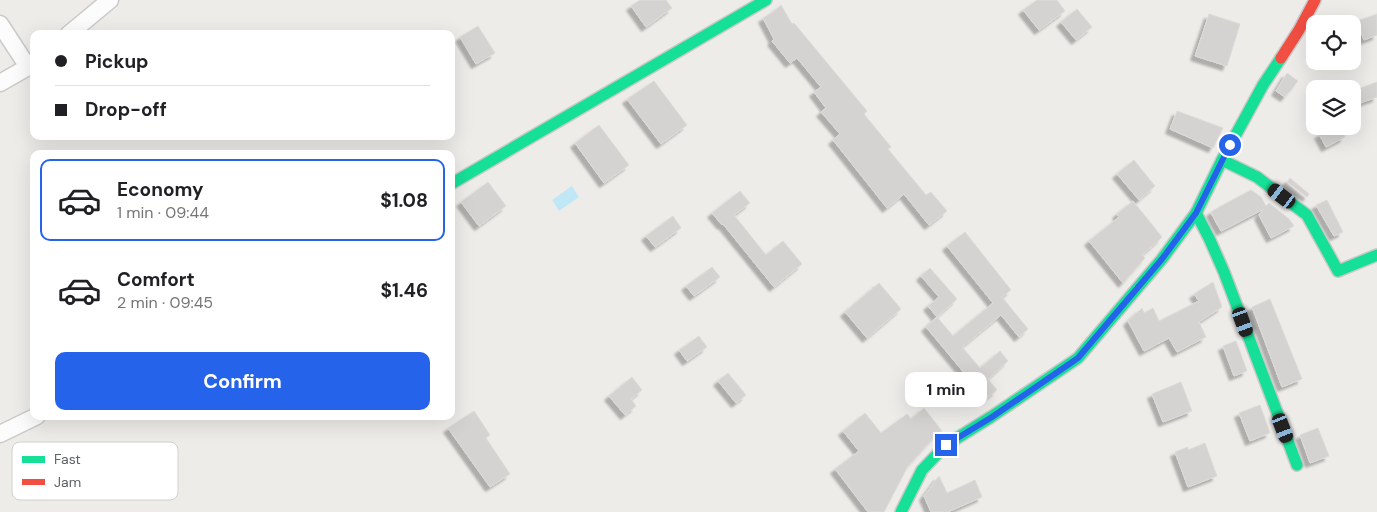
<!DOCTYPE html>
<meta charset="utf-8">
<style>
:root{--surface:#fff;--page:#f6f6f6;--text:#202124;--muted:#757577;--line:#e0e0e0;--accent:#2563eb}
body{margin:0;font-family:"DM Sans",sans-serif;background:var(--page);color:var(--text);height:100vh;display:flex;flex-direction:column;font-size:19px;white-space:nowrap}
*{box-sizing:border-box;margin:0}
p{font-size:16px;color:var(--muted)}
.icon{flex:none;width:28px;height:28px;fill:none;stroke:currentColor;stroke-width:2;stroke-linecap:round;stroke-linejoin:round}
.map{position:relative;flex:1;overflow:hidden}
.side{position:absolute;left:30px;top:150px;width:425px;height:270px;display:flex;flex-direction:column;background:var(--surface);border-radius:10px;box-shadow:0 5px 20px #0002}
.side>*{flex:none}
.top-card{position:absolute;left:30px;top:30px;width:425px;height:110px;border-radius:10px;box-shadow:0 5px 20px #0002;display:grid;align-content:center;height:110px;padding:0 25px;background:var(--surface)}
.fabs{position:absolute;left:1306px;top:15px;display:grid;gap:10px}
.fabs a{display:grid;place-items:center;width:55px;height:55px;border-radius:10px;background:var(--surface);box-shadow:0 5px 20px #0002;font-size:25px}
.end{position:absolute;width:22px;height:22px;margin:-11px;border:6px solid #2563eb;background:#fff;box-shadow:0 0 0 2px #fff}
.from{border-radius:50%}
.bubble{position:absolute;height:35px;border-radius:10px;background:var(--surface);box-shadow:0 5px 20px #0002;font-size:16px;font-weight:700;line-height:35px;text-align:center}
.car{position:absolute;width:15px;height:30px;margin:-15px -8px;border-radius:6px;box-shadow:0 0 4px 1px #0007;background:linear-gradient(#222 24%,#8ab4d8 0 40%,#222 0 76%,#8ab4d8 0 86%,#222 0)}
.top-card b{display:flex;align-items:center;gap:18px;height:48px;font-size:19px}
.top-card b+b{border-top:1px solid var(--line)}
.top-card i{width:12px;height:12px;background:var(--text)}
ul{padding:9px 0 0;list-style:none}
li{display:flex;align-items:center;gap:15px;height:82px;margin:0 10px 8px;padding:0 15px;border:2px solid transparent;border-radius:10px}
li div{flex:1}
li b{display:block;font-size:19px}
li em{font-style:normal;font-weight:700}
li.current{border-color:var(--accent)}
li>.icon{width:45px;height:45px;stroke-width:1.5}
.action{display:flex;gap:10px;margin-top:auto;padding:10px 25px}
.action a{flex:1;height:58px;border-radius:10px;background:var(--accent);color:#fff;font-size:20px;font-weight:700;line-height:58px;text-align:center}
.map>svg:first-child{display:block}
.water{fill:#bfe7f6}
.building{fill:#d4d3d2;stroke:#dddbd8;filter:url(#shadow)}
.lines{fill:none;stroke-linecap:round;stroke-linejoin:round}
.street-casing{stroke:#cacac9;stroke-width:19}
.fast-casing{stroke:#c8c9c8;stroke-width:14}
.jam-casing{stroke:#c8c9c8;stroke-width:14}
.street{stroke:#fcfcfc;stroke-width:16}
.fast{stroke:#16e098;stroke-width:11}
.jam{stroke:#f24e42;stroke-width:11}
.route{stroke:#2563eb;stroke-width:6}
.key{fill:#fff;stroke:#cfd0d1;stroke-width:1}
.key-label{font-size:14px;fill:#5e6366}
</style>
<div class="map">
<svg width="1377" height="512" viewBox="0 0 1377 512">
<defs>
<filter id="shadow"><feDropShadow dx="-4.5" dy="4.5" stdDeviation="1" flood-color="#0004"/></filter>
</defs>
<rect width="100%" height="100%" fill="#eeece9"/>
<!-- water -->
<path class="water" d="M572,186L579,197L559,211L552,200Z"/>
<!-- building -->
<g class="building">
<path d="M640,0H666L672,8L646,27L631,6Z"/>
<path d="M1037,0H1057L1065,11L1039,30L1023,10Z"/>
<path d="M781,5L792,24L794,23L867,111L864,114L891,147L888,149L926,195L931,192L947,211L929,225L904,194L887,208L833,140L840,134L821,112L826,108L814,92L821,87L797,58L790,63L772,41L774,39L763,18L773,12Z"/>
<path d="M1077,9L1092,27L1076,40L1061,22Z"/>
<path d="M1209,14L1240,24L1227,66L1195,56Z"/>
<path d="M1377,14V35L1364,40L1357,21Z"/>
<path d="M478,26L495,53L476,64L460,37Z"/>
<path d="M1287,73L1298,81L1285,97L1276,91Z"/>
<path d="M654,81L687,125L661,144L627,99Z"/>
<path d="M1377,82V97L1352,106V91Z"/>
<path d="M1177,111L1223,128L1213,148L1170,129Z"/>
<path d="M599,125L629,165L604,183L575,143Z"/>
<path d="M1335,126H1340L1345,137L1326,147L1319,134Z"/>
<path d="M1134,160L1155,186L1139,200L1117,174Z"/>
<path d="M1290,178L1309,194L1307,197L1287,182Z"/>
<path d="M488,182L506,206L479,226L461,202Z"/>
<path d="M1251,190L1261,197L1266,206L1269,203L1289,219L1294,226L1271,238L1259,215L1264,209L1221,231L1211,213L1212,211Z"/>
<path d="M740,191L750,203L734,215L766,255L783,241L802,264L774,287L723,224L722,225L712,213Z"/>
<path d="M1327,200L1343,232L1334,236L1316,205Z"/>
<path d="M1133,201L1162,237L1157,242L1142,255L1145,258L1123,283L1089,241L1119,217L1117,214Z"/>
<path d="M673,216L681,228L655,247L646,236Z"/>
<path d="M965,232L1011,290L1002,297L1028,329L1019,337L1001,315L962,347L980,368L1000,351L1008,361L988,379L997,390L986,399L926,327L937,317L953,336L993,303L947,246Z"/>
<path d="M712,267L720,277L694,296L686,286Z"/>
<path d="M930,268L957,299L937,317L928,306L939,297L921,276Z"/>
<path d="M1213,282L1222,307L1199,322L1206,337L1177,352L1169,338L1144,351L1128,321L1142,308L1144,313L1153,308L1159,321L1199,301L1194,294Z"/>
<path d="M879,283L901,309L867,338L845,312Z"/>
<path d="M1270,299L1302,379L1282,387L1252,307Z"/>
<path d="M699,336L707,347L687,361L679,350Z"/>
<path d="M1236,341L1247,371L1234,376L1223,346Z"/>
<path d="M728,373L746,395L736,403L718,381Z"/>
<path d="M632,377L642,390L631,399L636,406L625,415L609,396Z"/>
<path d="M1181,382L1192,411L1163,422L1152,394Z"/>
<path d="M1260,405L1270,433L1250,441L1239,413Z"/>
<path d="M924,408L942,431L936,435L908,466L884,512H868L835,469L859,451L843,431L865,413L881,433L907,414L911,419Z"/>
<path d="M474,411L490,435L486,438L510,474L490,487L448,428Z"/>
<path d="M1318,428L1329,456L1310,463L1300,435Z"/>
<path d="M1205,443L1217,476L1188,487L1175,452L1188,447V450Z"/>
<path d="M939,476L947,493L975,480L982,497L948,512H931L924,496Z"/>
</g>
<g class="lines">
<!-- street casing -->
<g class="street-casing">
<g id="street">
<path d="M0,24L28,67"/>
<path d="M69,34L110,0"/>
<path d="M0,83L28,67L34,63"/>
<path d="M0,434L37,416"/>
</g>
</g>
<!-- fast casing -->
<g class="fast-casing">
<g id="fast">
<path d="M1222,160L1257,177L1307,215L1338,271L1377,255"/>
<path d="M451,184L766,0"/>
<path d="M1196,213L1209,238L1224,272L1297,465"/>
<path d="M901,512L922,470L946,445L991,417L1078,358L1162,259L1196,213L1222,160L1263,85L1281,58"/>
</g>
</g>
<!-- jam casing -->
<g class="jam-casing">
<path id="jam" d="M1281,58L1299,30L1315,0"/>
</g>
<!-- street -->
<use href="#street" class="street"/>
<!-- fast -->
<use href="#fast" class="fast"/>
<!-- jam -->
<use href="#jam" class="jam"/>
</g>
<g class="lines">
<!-- route -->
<path class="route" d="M946,445L992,417L1078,358L1162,259L1196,213L1230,145"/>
</g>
<!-- legend -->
<rect x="12" y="442" width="166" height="58" rx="8" class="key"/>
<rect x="22" y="456" width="23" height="7" fill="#16e098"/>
<rect x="22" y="479" width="23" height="6" fill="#f24e42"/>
<g class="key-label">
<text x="54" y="464">Fast</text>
<text x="54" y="487">Jam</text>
</g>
</svg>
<div class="fabs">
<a><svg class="icon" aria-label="locate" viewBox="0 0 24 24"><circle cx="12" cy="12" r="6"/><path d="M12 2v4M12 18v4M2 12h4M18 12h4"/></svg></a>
<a><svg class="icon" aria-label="layers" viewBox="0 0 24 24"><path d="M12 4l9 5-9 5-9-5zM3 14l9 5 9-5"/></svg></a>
</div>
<i class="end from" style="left:1230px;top:145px"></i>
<i class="end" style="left:946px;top:445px"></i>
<div class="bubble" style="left:905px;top:372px;width:82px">1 min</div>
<i class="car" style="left:1282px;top:196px;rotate:307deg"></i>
<i class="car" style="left:1243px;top:322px;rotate:160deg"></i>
<i class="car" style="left:1283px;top:428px;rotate:159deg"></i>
<div class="top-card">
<b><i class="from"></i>Pickup</b>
<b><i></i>Drop-off</b>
</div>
<section class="side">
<ul>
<li class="current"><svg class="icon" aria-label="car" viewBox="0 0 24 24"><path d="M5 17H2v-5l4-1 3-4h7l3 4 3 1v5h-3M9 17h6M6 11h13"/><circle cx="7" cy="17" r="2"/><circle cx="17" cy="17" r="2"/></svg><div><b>Economy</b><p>1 min · 09:44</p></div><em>$1.08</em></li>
<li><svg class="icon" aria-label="car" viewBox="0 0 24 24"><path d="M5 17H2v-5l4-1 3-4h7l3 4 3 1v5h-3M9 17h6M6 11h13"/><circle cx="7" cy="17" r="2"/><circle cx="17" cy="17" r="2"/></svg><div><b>Comfort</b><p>2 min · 09:45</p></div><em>$1.46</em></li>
</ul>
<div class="action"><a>Confirm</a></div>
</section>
</div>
